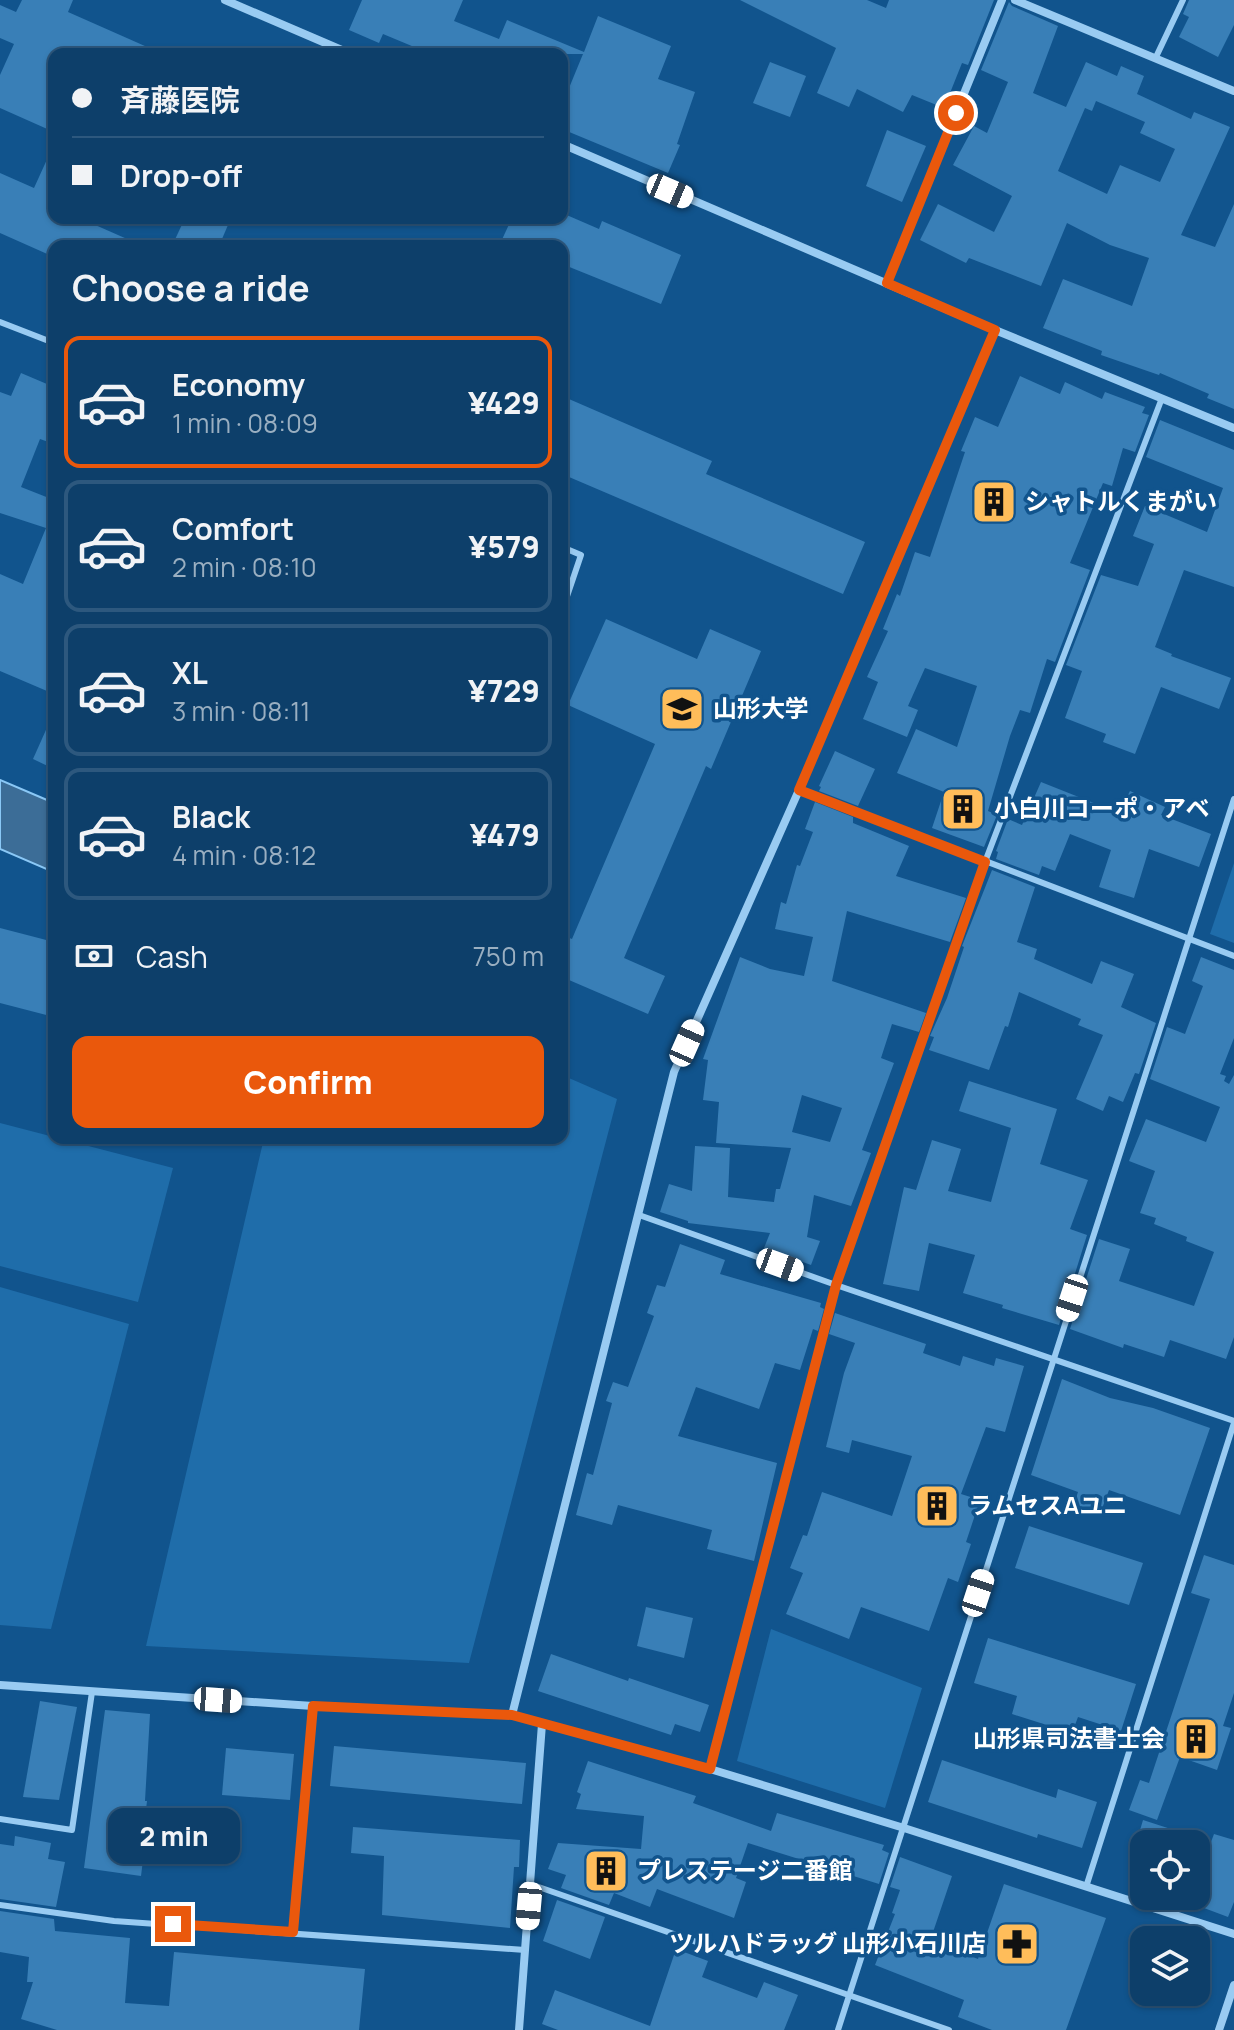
<!DOCTYPE html>
<meta charset="utf-8">
<style>
:root{--surface:#0d3f6a;--page:#1b4a72;--text:#f1f3f6;--muted:#9aafc1;--line:#2d587e;--accent:#ea580c}
body{margin:0;font-family:Manrope,"Noto Sans JP",sans-serif;background:var(--page);color:var(--text);height:100vh;display:flex;flex-direction:column;font-size:30px;white-space:nowrap}
*{box-sizing:border-box;margin:0}
p{font-size:26px;color:var(--muted)}
.icon{flex:none;width:44px;height:44px;fill:none;stroke:currentColor;stroke-width:2;stroke-linecap:round;stroke-linejoin:round}
.map{position:relative;flex:1;overflow:hidden}
.side{position:absolute;left:48px;top:240px;width:520px;height:904px;display:flex;flex-direction:column;background:var(--surface);border-radius:16px;box-shadow:0 2px 6px #0004,0 0 0 2px var(--line)}
.side>*{flex:none}
.banner{position:absolute;left:48px;top:48px;width:520px;height:176px;border-radius:16px;box-shadow:0 2px 6px #0004,0 0 0 2px var(--line);display:grid;align-content:center;height:176px;padding:0 24px;background:var(--surface)}
.controls{position:absolute;left:1130px;top:1830px;display:grid;gap:16px}
.controls a{display:grid;place-items:center;width:80px;height:80px;border-radius:16px;background:var(--surface);box-shadow:0 2px 6px #0004,0 0 0 2px var(--line);font-size:40px}
.end{position:absolute;width:36px;height:36px;margin:-18px;border:10px solid #ea580c;background:#fff;box-shadow:0 0 0 4px #fff}
.from{border-radius:50%}
.bubble{position:absolute;height:56px;border-radius:16px;background:var(--surface);box-shadow:0 2px 6px #0004,0 0 0 2px var(--line);font-size:26px;font-weight:800;line-height:56px;text-align:center}
.car{position:absolute;width:24px;height:48px;margin:-24px -12px;border-radius:10px;box-shadow:0 0 6px 2px #0007;background:linear-gradient(#fff 24%,#345 0 40%,#fff 0 76%,#345 0 86%,#fff 0)}
.banner b{display:flex;align-items:center;gap:28px;height:76px;font-size:30px}
.banner b+b{border-top:2px solid var(--line)}
.banner i{width:20px;height:20px;background:var(--text)}
ul{padding:0;list-style:none}
li{display:flex;align-items:center;gap:24px;height:132px;margin:0 16px 12px;padding:0 8px;border:4px solid var(--line);border-radius:16px}
li div{flex:1}
li b{display:block;font-size:30px}
li em{font-style:normal;font-weight:800}
li.selected{border-color:var(--accent)}
li>.icon{width:72px;height:72px;stroke-width:1.5}
h2{padding:0 24px;font-size:36px;line-height:96px}
.pay{display:flex;align-items:center;gap:20px;height:88px;padding:0 24px;font-size:30px}
.pay p{margin-inline-start:auto}
.action{display:flex;gap:16px;margin-top:auto;padding:16px 24px}
.action a{flex:1;height:92px;border-radius:16px;background:var(--accent);color:#fff;font-size:32px;font-weight:800;line-height:92px;text-align:center}
.map>svg:first-child{display:block}
.green{fill:#1f6daa}
.water{fill:#3c6d97;stroke:#8ac8f6;stroke-width:2}
.building{fill:#397fb7;fill-rule:evenodd}
.lines{fill:none;stroke-linecap:round;stroke-linejoin:round}
.lane{stroke:#99cbf2;stroke-width:6}
.street{stroke:#99cbf2;stroke-width:8}
.route{stroke:#ea580c;stroke-width:10}
.labels{text-anchor:middle;stroke-width:7;stroke-linejoin:round;paint-order:stroke}
.poi-label{font-size:24px;font-weight:bold;fill:#fff;stroke:#11548d;text-anchor:start}
</style>
<div class="map">
<svg width="1234" height="2030" viewBox="0 0 1234 2030">
<rect width="100%" height="100%" fill="#11548d"/>
<!-- green -->
<g class="green">
<path d="M1234,863V943L1210,934Z"/>
<path d="M562,1075L617,1099L469,1663L146,1646L264,1138H562Z"/>
<path d="M0,1123L173,1168L138,1302L0,1266Z"/>
<path d="M0,1287L129,1324L51,1629L0,1625Z"/>
<path d="M771,1629L922,1688L885,1808L737,1761Z"/>
</g>
<!-- water -->
<path class="water" d="M0,780L54,803V863L51,871L0,849Z"/>
<!-- building -->
<g class="building">
<path d="M22,0H73L68,12L163,54H54V132L0,108V75L14,44L0,38V5L16,12Z"/>
<path d="M362,0H463L454,21L499,39L507,20L584,52L598,16L671,46L658,79L695,92L677,144L680,145L668,173L562,129V105L583,54H431L383,34L379,43L349,30Z"/>
<path d="M740,0H867L886,8L889,0H994L968,65L962,63L944,108L912,95L903,112L857,89L849,107L817,93L836,48Z"/>
<path d="M1189,0H1234V25L1218,57L1179,37L1189,17L1183,14Z"/>
<path d="M1009,2L1012,6L1058,26L1033,93L1066,107L1086,62L1117,76L1121,66L1144,76L1137,94L1191,119L1194,112L1230,127L1181,235L1215,247L1234,204V409L1207,398L1209,394L1160,373L1159,375L1101,355L1102,351L1043,328L1063,279L1132,306L1149,258L1110,245L1067,223L1041,286L969,258L966,263L920,240L938,204L994,232L1012,196L953,165L974,126L987,133L1008,82L981,70ZM1096,101L1145,122L1140,133L1175,149L1160,182L1120,165L1107,194L1058,171L1085,108L1092,111Z"/>
<path d="M770,62L806,76L790,117L753,103Z"/>
<path d="M887,130L926,146L902,202L866,186Z"/>
<path d="M54,144V218H96L93,224L143,246H54V257L0,233V173L34,188Z"/>
<path d="M562,213L599,229L602,221L681,255L661,304L562,264V246H499L512,218H562Z"/>
<path d="M185,218H231L219,246H172Z"/>
<path d="M21,373L54,387V444L40,439L21,487L54,500V694L0,671V574L23,584L46,528L0,513V392L11,396Z"/>
<path d="M1020,376L1060,394L1065,382L1102,399L1105,392L1145,407L1142,413L1149,415L1135,452L1123,448L1112,486L1103,483L1070,563L1090,570L1055,662L1047,659L1030,713L1020,710L1010,736L988,811L997,815L984,847L932,828L944,792L897,773L916,729L957,747L977,686L925,668L908,706L918,710L907,737L863,719L878,682L867,677L888,631L883,629L897,594L900,596L915,552L930,557L965,452L961,451L975,417L998,427Z"/>
<path d="M562,396L712,461L706,474L865,542L843,594L562,474Z"/>
<path d="M1160,420L1234,450V587L1184,570L1155,647L1172,654L1171,656L1231,678L1219,709L1161,687L1135,754L1103,742L1106,734L1065,718L1082,671L1066,665L1101,575L1138,586L1154,544L1133,536L1145,506L1207,532L1223,488L1146,457Z"/>
<path d="M606,619L697,659L710,629L761,651L711,769L706,766L624,958L665,976L648,1014L562,977V935L572,939L655,744L568,705Z"/>
<path d="M54,712V769L33,759Z"/>
<path d="M835,751L875,769L858,806L819,791L821,787L819,786Z"/>
<path d="M1041,782L1119,813L1130,791L1165,807L1161,815L1211,834L1199,867L1149,849L1134,898L1099,887L1111,850L1070,834L1055,871L1042,866L1039,875L996,859L998,852L996,851L1008,819L1022,825Z"/>
<path d="M815,802L853,817V823L909,846L896,876L966,898L950,942L847,911L832,981L926,1013L919,1032L892,1024L881,1058L894,1063L862,1150L871,1153L851,1206L814,1195L807,1237L820,1241L811,1265L764,1248L770,1233L688,1223V1221L660,1212L669,1184L692,1191L695,1146L730,1148L728,1197L774,1202L776,1189H780L791,1148L716,1143L719,1102L703,1100L708,1060L703,1059L740,957L770,969L804,976L813,937L775,929L781,902L786,904L797,865L800,866L813,832L805,829ZM802,1095L842,1108L830,1142L792,1132Z"/>
<path d="M992,870L1035,887L1017,942L1037,949L1034,959L1092,984L1101,961L1134,974L1121,1007L1156,1023L1139,1074L1135,1073L1123,1102L1109,1096L1103,1111L1076,1099L1103,1035L1078,1025L1081,1019L1019,992L1008,1027L1005,1026L989,1070L929,1050L934,1037L930,1036L947,998L964,947L962,946Z"/>
<path d="M0,928L54,942V1017L0,1003Z"/>
<path d="M1201,957L1234,970V1038L1220,1074L1226,1076L1224,1081L1229,1084L1234,1075V1337L1226,1359L1170,1340L1164,1357L1124,1344L1123,1348L1070,1329L1099,1239L1130,1249L1119,1281L1194,1306L1214,1252L1186,1241L1187,1237L1154,1224L1156,1218L1140,1213L1155,1171L1129,1161L1146,1119L1206,1142L1220,1107L1150,1079L1167,1027L1185,1034L1203,986L1192,981Z"/>
<path d="M969,1081L1057,1109L1040,1164L1088,1180L1070,1229L1087,1235L1059,1325L1002,1308L1003,1305L963,1293L975,1255L929,1243L919,1291L883,1284L904,1187L916,1190L932,1140L961,1149L948,1191L991,1202L1011,1128L959,1111Z"/>
<path d="M680,1244L725,1260L720,1274L821,1303L820,1307L824,1309L818,1331L813,1329L800,1370L775,1363L759,1409L696,1387L678,1436L777,1463L754,1561L707,1549L712,1530L618,1505L612,1525L576,1515L587,1473L593,1475L612,1403L606,1401L613,1382L628,1387L654,1316L647,1313L657,1285L665,1287Z"/>
<path d="M835,1313L926,1344L923,1353L960,1366L963,1356L994,1366L996,1358L1024,1366L1005,1432L986,1427L961,1494L980,1500L966,1542L971,1544L958,1582L948,1578L929,1631L861,1607L849,1639L786,1614L803,1573L790,1568L803,1535L807,1536L822,1492L892,1516L912,1456L852,1440L849,1453L826,1447L844,1373L855,1343L829,1334Z"/>
<path d="M1062,1379L1110,1398L1153,1408L1210,1428L1180,1515L1109,1490L1100,1514L1074,1504L1078,1492L1031,1475Z"/>
<path d="M1029,1526L1143,1563L1129,1605L1015,1568Z"/>
<path d="M1204,1555L1234,1565V1693L1223,1726L1231,1728L1217,1770L1180,1757L1157,1820L1129,1810L1140,1780L1149,1783L1210,1599L1191,1593Z"/>
<path d="M646,1607L693,1618L684,1658L637,1646Z"/>
<path d="M988,1638L1136,1684L1121,1731L1078,1717L1072,1733L1012,1714L1017,1696L974,1683Z"/>
<path d="M551,1654L628,1681L629,1678L709,1705L700,1732L675,1724L671,1735L538,1691Z"/>
<path d="M40,1701L77,1707L59,1800L23,1797Z"/>
<path d="M105,1710L150,1714L145,1801H147L142,1844H145L141,1876L84,1868Z"/>
<path d="M334,1746L526,1763L522,1804L330,1786Z"/>
<path d="M226,1748L294,1754L290,1800L222,1795Z"/>
<path d="M942,1760L1056,1798L1058,1789L1097,1802L1082,1848L1038,1834L1037,1838L928,1802Z"/>
<path d="M588,1761L696,1796L693,1803L771,1831L777,1813L884,1845L882,1850L889,1853L879,1884L748,1843L736,1878L746,1882L734,1918L657,1889L650,1907L614,1893L609,1905L561,1888L566,1875L548,1869L558,1843L641,1849L644,1816L576,1809L581,1794L577,1792Z"/>
<path d="M1143,1820L1211,1842L1214,1834L1234,1840V1902L1228,1917L1196,1905V1844H1136Z"/>
<path d="M353,1827L520,1840L519,1867H514L510,1928L382,1915L384,1856L351,1853Z"/>
<path d="M15,1836L51,1843L48,1859L65,1862L56,1907L0,1899V1844L14,1846Z"/>
<path d="M900,1857L952,1876L930,1941L978,1959L1004,1884L1106,1918L1066,2030H992L958,2017L964,2000L875,1965L895,1914L892,1913L900,1890L890,1887Z"/>
<path d="M557,1900L605,1917L590,1959L543,1941Z"/>
<path d="M0,1911L54,1919L55,1931L130,1938L125,2003L169,2006L174,1952L365,1969L359,2030H57L21,2019L33,1982H27L29,1957L0,1952Z"/>
<path d="M676,1949L708,1961L702,1977L757,1998L764,1982L798,1995L784,2030H558L542,2024L555,1990L650,2026Z"/>
</g>
<g class="lines">
<!-- lane -->
<g class="lane">
<path d="M1156,57L1183,0"/>
<path d="M0,322L54,343"/>
<path d="M562,547L581,555L562,611"/>
<path d="M799,790L1234,956"/>
<path d="M639,1215L836,1285L1234,1421"/>
<path d="M710,1769L836,1285L985,862L1162,398"/>
<path d="M0,1819L72,1830L92,1692"/>
<path d="M530,1884L949,2030"/>
<path d="M1086,1887L1234,1423"/>
<path d="M0,1905L114,1921L525,1950"/>
<path d="M293,1932L313,1706"/>
<path d="M838,2030L1234,799"/>
</g>
<!-- street -->
<g class="street">
<path d="M225,0L351,54"/>
<path d="M1015,0L1234,91"/>
<path d="M562,144L995,330L1234,428"/>
<path d="M887,283L1002,0"/>
<path d="M0,1685L313,1706L512,1715L710,1769L904,1828L1234,1934"/>
<path d="M512,1715L674,1072L799,790L995,330"/>
<path d="M519,2030L542,1724"/>
<path d="M1219,2030L1234,1985"/>
</g>
</g>
<g class="lines">
<!-- route -->
<path class="route" d="M173,1924L293,1932L313,1706L512,1715L710,1769L836,1285L985,862L799,790L995,330L887,283L956,113"/>
</g>
<!-- icons -->
<defs>
<g id="building-square" transform="scale(2.3)"><rect x="-9" y="-9" width="18" height="18" rx="4" fill="#ffbd5a" stroke="#11548d"/><path d="M-4-6H4V6H1V3H-1V6H-4ZM-2.5-4.3h1.7v1.8h-1.7ZM.8-4.3h1.7v1.8H.8ZM-2.5-1h1.7V.8h-1.7ZM.8-1h1.7V.8H.8Z" fill="#111"/></g>
<g id="university-square" transform="scale(2.3)"><rect x="-9" y="-9" width="18" height="18" rx="4" fill="#ffbd5a" stroke="#11548d"/><path d="M0-5L7-2L0 1L-7-2ZM-4 1L0 2.5L4 1V4Q0 6-4 4Z" fill="#111"/></g>
<g id="pharmacy-square" transform="scale(2.3)"><rect x="-9" y="-9" width="18" height="18" rx="4" fill="#ffbd5a" stroke="#11548d"/><path d="M-2-6h4v4h4v4h-4v4h-4v-4h-4v-4h4Z" fill="#111"/></g>
</defs>
<g fill-rule="evenodd">
<use href="#building-square" x="994" y="502"/>
<use href="#university-square" x="682" y="709"/>
<use href="#building-square" x="963" y="809"/>
<use href="#building-square" x="937" y="1506"/>
<use href="#building-square" x="1196" y="1739"/>
<use href="#building-square" x="606" y="1871"/>
<use href="#pharmacy-square" x="1017" y="1944"/>
</g>
<g class="labels">
<!-- poi labels -->
<g class="poi-label">
<text x="1025" y="510">シャトルくまがい</text>
<text x="713" y="717">山形大学</text>
<text x="994" y="817">小白川コーポ・アベ</text>
<text x="968" y="1514">ラムセスAユニ</text>
<text x="1165" y="1747" text-anchor="end">山形県司法書士会</text>
<text x="637" y="1879">プレステージ二番館</text>
<text x="986" y="1952" text-anchor="end">ツルハドラッグ 山形小石川店</text>
</g>
</g>
</svg>
<div class="controls">
<a><svg class="icon" aria-label="locate" viewBox="0 0 24 24"><circle cx="12" cy="12" r="6"/><path d="M12 2v4M12 18v4M2 12h4M18 12h4"/></svg></a>
<a><svg class="icon" aria-label="layers" viewBox="0 0 24 24"><path d="M12 4l9 5-9 5-9-5zM3 14l9 5 9-5"/></svg></a>
</div>
<i class="end from" style="left:956px;top:113px"></i>
<i class="end" style="left:173px;top:1924px"></i>
<div class="bubble" style="left:108px;top:1808px;width:132px">2 min</div>
<i class="car" style="left:670px;top:191px;rotate:113deg"></i>
<i class="car" style="left:687px;top:1043px;rotate:24deg"></i>
<i class="car" style="left:780px;top:1265px;rotate:110deg"></i>
<i class="car" style="left:1072px;top:1298px;rotate:198deg"></i>
<i class="car" style="left:978px;top:1593px;rotate:18deg"></i>
<i class="car" style="left:218px;top:1700px;rotate:94deg"></i>
<i class="car" style="left:529px;top:1906px;rotate:185deg"></i>
<div class="banner">
<b><i class="from"></i>斉藤医院</b>
<b><i></i>Drop-off</b>
</div>
<section class="side">
<h2>Choose a ride</h2>
<ul>
<li class="selected"><svg class="icon" aria-label="car" viewBox="0 0 24 24"><path d="M5 17H2v-5l4-1 3-4h7l3 4 3 1v5h-3M9 17h6M6 11h13"/><circle cx="7" cy="17" r="2"/><circle cx="17" cy="17" r="2"/></svg><div><b>Economy</b><p>1 min · 08:09</p></div><em>¥429</em></li>
<li><svg class="icon" aria-label="car" viewBox="0 0 24 24"><path d="M5 17H2v-5l4-1 3-4h7l3 4 3 1v5h-3M9 17h6M6 11h13"/><circle cx="7" cy="17" r="2"/><circle cx="17" cy="17" r="2"/></svg><div><b>Comfort</b><p>2 min · 08:10</p></div><em>¥579</em></li>
<li><svg class="icon" aria-label="car" viewBox="0 0 24 24"><path d="M5 17H2v-5l4-1 3-4h7l3 4 3 1v5h-3M9 17h6M6 11h13"/><circle cx="7" cy="17" r="2"/><circle cx="17" cy="17" r="2"/></svg><div><b>XL</b><p>3 min · 08:11</p></div><em>¥729</em></li>
<li><svg class="icon" aria-label="car" viewBox="0 0 24 24"><path d="M5 17H2v-5l4-1 3-4h7l3 4 3 1v5h-3M9 17h6M6 11h13"/><circle cx="7" cy="17" r="2"/><circle cx="17" cy="17" r="2"/></svg><div><b>Black</b><p>4 min · 08:12</p></div><em>¥479</em></li>
</ul>
<div class="pay"><svg class="icon" aria-label="cash" viewBox="0 0 24 24"><path d="M3 7h18v10H3z"/><circle cx="12" cy="12" r="2"/></svg>Cash<p>750 m</p></div>
<div class="action"><a>Confirm</a></div>
</section>
</div>
